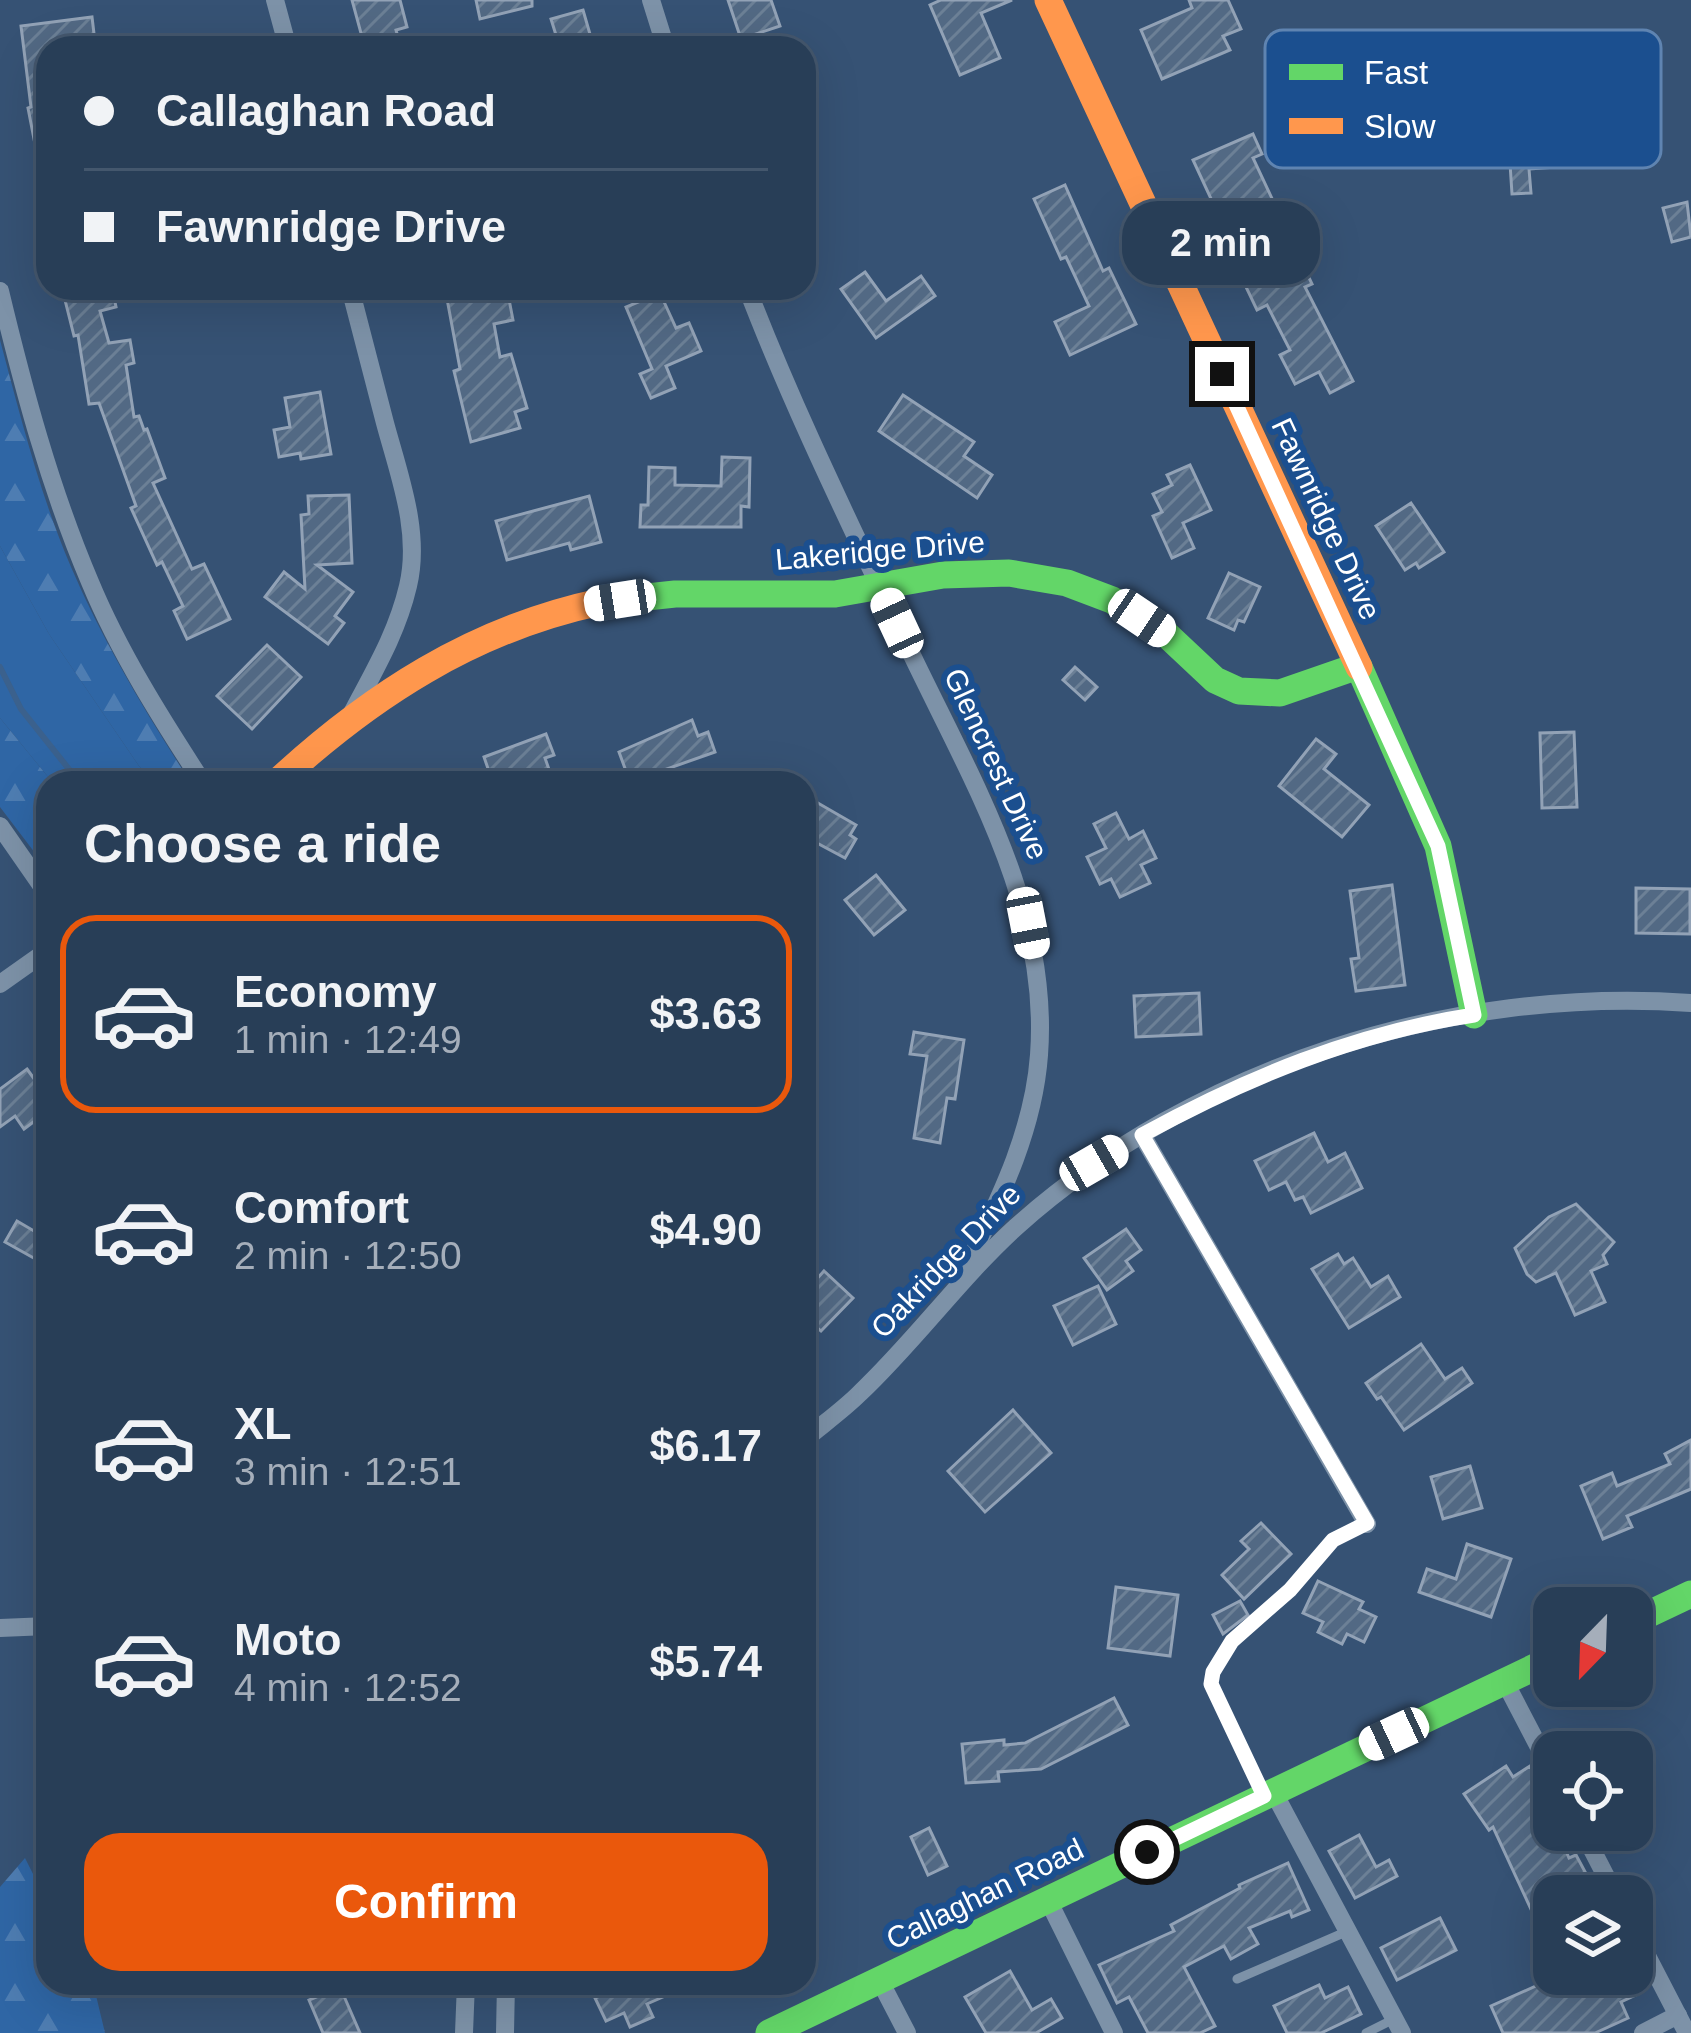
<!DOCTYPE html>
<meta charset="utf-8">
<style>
:root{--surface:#283e57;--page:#344961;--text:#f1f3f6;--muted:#a5aeba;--line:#44576d;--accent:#ea580c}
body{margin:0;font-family:Arial,sans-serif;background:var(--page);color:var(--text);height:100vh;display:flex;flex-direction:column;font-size:45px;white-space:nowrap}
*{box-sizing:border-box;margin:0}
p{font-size:39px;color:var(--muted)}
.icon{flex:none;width:66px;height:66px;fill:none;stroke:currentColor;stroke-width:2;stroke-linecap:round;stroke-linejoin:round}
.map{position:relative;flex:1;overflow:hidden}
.sheet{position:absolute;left:36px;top:771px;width:780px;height:1224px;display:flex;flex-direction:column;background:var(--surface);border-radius:36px;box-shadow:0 12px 48px #0002,0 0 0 3px var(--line)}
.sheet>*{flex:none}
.guide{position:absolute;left:36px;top:36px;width:780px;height:264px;border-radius:36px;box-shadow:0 12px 48px #0002,0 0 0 3px var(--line);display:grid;align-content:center;height:264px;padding:0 48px;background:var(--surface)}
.needle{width:78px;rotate:203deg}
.tools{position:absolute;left:1533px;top:1587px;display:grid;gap:24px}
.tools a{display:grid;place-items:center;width:120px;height:120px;border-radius:24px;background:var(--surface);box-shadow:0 12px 48px #0002,0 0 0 3px var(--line);font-size:60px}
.end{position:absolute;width:54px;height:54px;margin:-27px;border:15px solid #fff;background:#111;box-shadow:0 0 0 6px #111}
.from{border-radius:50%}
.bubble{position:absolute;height:84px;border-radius:36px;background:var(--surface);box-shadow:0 12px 48px #0002,0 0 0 3px var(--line);font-size:39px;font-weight:700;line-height:84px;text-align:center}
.car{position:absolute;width:36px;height:72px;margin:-36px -18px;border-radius:15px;box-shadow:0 0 9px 3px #0007;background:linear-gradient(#fff 24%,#345 0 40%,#fff 0 76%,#345 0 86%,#fff 0)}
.guide b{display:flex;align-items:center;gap:42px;height:114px;font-size:45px}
.guide b+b{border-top:3px solid var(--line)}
.guide i{width:30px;height:30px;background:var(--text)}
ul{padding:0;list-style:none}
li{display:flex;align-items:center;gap:36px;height:198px;margin:0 24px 18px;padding:0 24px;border:6px solid transparent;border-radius:36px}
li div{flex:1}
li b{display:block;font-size:45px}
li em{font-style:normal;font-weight:700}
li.active{border-color:var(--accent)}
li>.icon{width:108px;height:108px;stroke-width:1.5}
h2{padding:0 48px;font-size:54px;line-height:144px}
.button{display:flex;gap:24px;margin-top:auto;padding:24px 48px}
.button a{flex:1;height:138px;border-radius:36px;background:var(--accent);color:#fff;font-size:48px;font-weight:700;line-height:138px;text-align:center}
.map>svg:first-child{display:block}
.green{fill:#2f66a5}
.forest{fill:url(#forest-firs)}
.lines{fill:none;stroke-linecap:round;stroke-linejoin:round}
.stream{stroke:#3b618d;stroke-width:6}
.building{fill:url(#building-hatch);stroke:#92a2b6;stroke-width:3}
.lane{stroke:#7d92a8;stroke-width:9}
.street{stroke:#7d92a8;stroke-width:18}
.fast{stroke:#63d668;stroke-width:27}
.slow{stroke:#ff974d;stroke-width:27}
.route{stroke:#fff;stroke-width:15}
.labels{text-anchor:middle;stroke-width:12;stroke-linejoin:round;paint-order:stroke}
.street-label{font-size:30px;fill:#fff;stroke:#1b4f8f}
.key{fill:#1b4f8f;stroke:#5f84b1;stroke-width:3}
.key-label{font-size:33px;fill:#fff}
</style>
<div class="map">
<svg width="1691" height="2033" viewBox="0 0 1691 2033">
<defs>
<pattern id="forest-firs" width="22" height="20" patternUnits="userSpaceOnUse" patternTransform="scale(3)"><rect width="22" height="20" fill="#2f66a5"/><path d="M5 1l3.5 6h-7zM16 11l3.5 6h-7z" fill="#4e7db2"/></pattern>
<pattern id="building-hatch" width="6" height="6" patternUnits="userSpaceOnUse" patternTransform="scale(3)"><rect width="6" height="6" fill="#526984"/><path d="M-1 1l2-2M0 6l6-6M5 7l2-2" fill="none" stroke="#6c8096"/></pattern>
</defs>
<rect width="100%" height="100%" fill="#365274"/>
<!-- green -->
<path class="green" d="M0,546L49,634L139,766L156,783H53L0,718Z"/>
<!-- forest -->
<g class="forest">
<path d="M0,340C20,415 40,495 71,567C103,642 147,715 191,783H156L139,766L49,634L0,546Z"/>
<path d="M0,718L53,783H48V870L0,807Z"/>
<path d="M25,1858L43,1894L48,1896V1983H93L105,2033H0V1887Z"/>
</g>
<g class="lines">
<!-- stream -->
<path class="stream" d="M0,667L21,709L80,783"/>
</g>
<!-- building -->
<g class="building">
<path d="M352,0H400L407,27L396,30L401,48H365Z"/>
<path d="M476,0H532V6L480,19Z"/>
<path d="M728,0H771L780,26L741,39Z"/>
<path d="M941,0H1012L981,13L1000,58L960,75L930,5Z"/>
<path d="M1189,0H1228L1241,29L1223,36L1230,50L1162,79L1141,30L1192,8Z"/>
<path d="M583,10L594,48H560L551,19Z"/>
<path d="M92,17L95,42L48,48V169L40,170L28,108L31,107L21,26Z"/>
<path d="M1253,134L1262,154L1253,158L1312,284L1305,287L1353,381L1330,393L1319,372L1295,384L1280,355L1290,350L1267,305L1257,310L1246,287L1267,277L1234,209L1219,216L1193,160Z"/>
<path d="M1553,145L1555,167L1529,169L1531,193L1512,194L1509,148Z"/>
<path d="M1065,185L1103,271L1109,268L1136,324L1070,355L1055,322L1089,306L1066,257L1061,259L1034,199Z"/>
<path d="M1687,202L1691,237L1672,242L1663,208Z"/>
<path d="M865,272L886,301L921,276L935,296L876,338L841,289Z"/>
<path d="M62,288H112L116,307L100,311L109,343L130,340L134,363L126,365L134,417L139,416L144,430L147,429L165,478L153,483L192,569L204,564L230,619L187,639L174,611L183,606L162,562L157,565L131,508L136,506L99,403L89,404L78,335L74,336Z"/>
<path d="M445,288H476L477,294L507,289L513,320L494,324L500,357L511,354L527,408L515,412L520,428L471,442L454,371L460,369Z"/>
<path d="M660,293L676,328L689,323L701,351L666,366L675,388L651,398L640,374L652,369L626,307Z"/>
<path d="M320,392L331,454L301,459L300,453L279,457L274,430L290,427L285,398Z"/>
<path d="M903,395L974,442L964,456L992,475L977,498L879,431Z"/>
<path d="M722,457L750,458L749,507L741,506V527H640L641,505H648L649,467L675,468V485L721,486Z"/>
<path d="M1190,465L1211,510L1183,523L1194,548L1172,558L1153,516L1162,512L1153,494L1172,485L1167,475Z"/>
<path d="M349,495L352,563L317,565L353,592L335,616L344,623L328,644L265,597L284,572L305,589L301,515L309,514L308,496Z"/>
<path d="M589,496L601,542L571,550L569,543L507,560L496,521Z"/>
<path d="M1411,503L1444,552L1419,568L1416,563L1405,570L1376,526Z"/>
<path d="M1229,573L1260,587L1244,622L1238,620L1234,630L1208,618Z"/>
<path d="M267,645L301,677L252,729L217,696Z"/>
<path d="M1075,667L1097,687L1085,700L1063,680Z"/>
<path d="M692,720L698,736L708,732L715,752L630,782L619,752Z"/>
<path d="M1574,732L1577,807L1542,808L1540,733Z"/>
<path d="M546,734L554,755L545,758L552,778L538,783H493L484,757Z"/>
<path d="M1316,739L1336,754L1324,769L1369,805L1342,837L1279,786Z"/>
<path d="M804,795L856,825L850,835L856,839L845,858L804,836Z"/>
<path d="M1116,813L1129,839L1143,831L1156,858L1141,865L1150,883L1120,897L1111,879L1100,884L1087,857L1106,848L1094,824Z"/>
<path d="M876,875L905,910L874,935L845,900Z"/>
<path d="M1392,885L1405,985L1356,991L1351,959L1359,958L1350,891Z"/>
<path d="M1636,888L1690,889V934L1636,933Z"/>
<path d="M1199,993L1201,1034L1136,1037L1134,996Z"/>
<path d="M914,1032L964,1040L955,1099L947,1098L940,1143L914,1138L927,1056L910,1054Z"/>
<path d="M27,1069L48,1098V1111L24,1129L15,1116L0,1127V1089Z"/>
<path d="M1314,1133L1328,1162L1345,1153L1362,1188L1311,1213L1303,1197L1295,1200L1286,1182L1269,1190L1255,1161Z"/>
<path d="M1576,1204L1614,1242L1603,1255L1607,1264L1591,1271L1605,1302L1575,1315L1556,1273L1536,1282L1527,1274L1515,1248L1549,1217Z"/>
<path d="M48,1207V1266L5,1242L17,1221L34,1231Z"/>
<path d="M1126,1229L1141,1250L1126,1261L1133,1271L1107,1290L1084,1258Z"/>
<path d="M1338,1254L1344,1264L1353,1258L1371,1287L1388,1276L1400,1297L1349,1328L1312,1269Z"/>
<path d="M824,1271L853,1298L821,1331L804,1316V1293Z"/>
<path d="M1098,1286L1116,1324L1073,1345L1054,1306Z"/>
<path d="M1421,1344L1445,1379L1462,1368L1472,1383L1404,1430L1381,1397L1377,1399L1366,1383Z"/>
<path d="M1013,1410L1051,1453L985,1512L948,1471Z"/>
<path d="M1691,1440V1489L1627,1516L1632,1527L1603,1539L1581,1486L1612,1473L1617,1486L1670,1464L1665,1454Z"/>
<path d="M1470,1466L1482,1508L1443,1519L1431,1477Z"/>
<path d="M1261,1523L1291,1554L1244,1599L1222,1575L1249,1549L1241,1541Z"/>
<path d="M1467,1544L1511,1559L1491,1617L1419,1592L1427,1569L1456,1579Z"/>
<path d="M1318,1581L1363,1602L1359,1609L1376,1617L1364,1642L1347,1634L1342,1644L1318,1632L1323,1622L1303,1613Z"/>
<path d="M1116,1587L1178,1595L1170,1656L1108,1648Z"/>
<path d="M1240,1601L1248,1615L1223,1634L1213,1615Z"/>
<path d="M1114,1698L1128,1725L1041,1769L998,1772L999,1781L966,1783L962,1744L1004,1740V1745L1025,1743Z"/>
<path d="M1506,1766L1513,1777L1530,1766L1547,1791L1543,1794L1554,1830H1557L1569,1858L1576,1855L1598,1896H1554V1924L1541,1931L1493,1827L1489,1830L1464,1794Z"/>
<path d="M929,1828L947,1866L928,1875L911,1837Z"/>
<path d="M1359,1835L1376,1867L1389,1860L1397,1876L1355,1898L1329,1851Z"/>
<path d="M1288,1863L1309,1910L1292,1917L1290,1911L1249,1928L1258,1944L1231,1959L1224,1946L1184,1967L1215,2026L1200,2033H1148L1129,1997L1117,2003L1099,1965L1174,1931L1171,1925L1240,1888L1239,1885Z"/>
<path d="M1440,1918L1456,1950L1397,1980L1381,1948Z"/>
<path d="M1010,1971L1032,2010L1051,1999L1062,2018L1036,2033H986L965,1997Z"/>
<path d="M1616,1974H1631L1640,1993L1621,2002L1628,2018L1595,2033H1503L1491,2006L1547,1981L1554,1995L1581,1983L1584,1988Z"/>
<path d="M630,1983H695L647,2004L653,2017L630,2027L624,2013L606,2021L595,1998Z"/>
<path d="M1319,1985L1325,1998L1348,1987L1361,2014L1321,2033H1287L1274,2006Z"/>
<path d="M340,1987L360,2033H323L309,2000Z"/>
</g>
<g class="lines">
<!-- lane -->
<g class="lane">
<path d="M1262,1792L1211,1684L1213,1672L1232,1641L1290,1590L1333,1540L1367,1524"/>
<path d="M1237,1979L1348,1931"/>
<path d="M1366,2033L1394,2019"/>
</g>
<!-- street -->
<g class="street">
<path d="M275,0L288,48"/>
<path d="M651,0L666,48"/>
<path d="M350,288C362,333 373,378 385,423C399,475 421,532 408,586C397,633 374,671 352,713"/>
<path d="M747,288C795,413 854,532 911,653C972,781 1050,908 1039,1055C1033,1138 993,1211 958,1285"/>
<path d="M0,291C24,391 50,488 90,582C119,652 162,720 203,783"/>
<path d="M0,826L48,895"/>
<path d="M0,984L48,950"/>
<path d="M1142,1135L1367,1524"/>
<path d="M804,1440C823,1424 843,1410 860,1393C915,1341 960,1278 1016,1227C1196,1066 1452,986 1691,1003"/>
<path d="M0,1628L48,1626"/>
<path d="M1505,1682L1554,1776"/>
<path d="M1273,1791L1402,2033"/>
<path d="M1582,1830L1616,1896"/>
<path d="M1048,1900L1114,2033"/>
<path d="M1632,1927L1687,2033"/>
<path d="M880,1981L907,2033"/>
<path d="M464,2033L466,1983"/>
<path d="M505,2033L506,1983"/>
<path d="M1643,2033L1678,2015"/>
</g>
<!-- fast -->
<g class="fast">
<path d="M600,602L675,594H835L943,575L1009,573L1067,583L1112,600L1166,634L1215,680L1239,691L1280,693L1358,666"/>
<path d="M1359,667L1438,846L1474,1015"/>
<path d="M1632,1622L1691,1594"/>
<path d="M769,2033L1554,1658"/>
</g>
<!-- slow -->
<g class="slow">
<path d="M1048,0L1359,667"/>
<path d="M276,783C370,696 473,629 600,602"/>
</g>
</g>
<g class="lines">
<!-- route -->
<path class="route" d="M1147,1852L1264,1796L1211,1684L1213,1672L1232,1641L1290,1590L1333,1540L1367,1523L1142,1135C1246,1078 1355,1033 1474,1015L1438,846L1222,374"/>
</g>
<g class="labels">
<!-- street labels -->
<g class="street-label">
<text transform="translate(1326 519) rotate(65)" y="10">Fawnridge Drive</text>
<text transform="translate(880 551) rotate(-5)" y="10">Lakeridge Drive</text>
<text transform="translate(996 764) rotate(65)" y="10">Glencrest Drive</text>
<text transform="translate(946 1261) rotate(-46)" y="10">Oakridge Drive</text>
<text transform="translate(985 1894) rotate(-26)" y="10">Callaghan Road</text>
</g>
</g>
<!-- legend -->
<rect x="1265" y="30" width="396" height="138" rx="18" class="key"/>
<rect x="1289" y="64" width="54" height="16" fill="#63d668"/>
<rect x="1289" y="118" width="54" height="16" fill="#ff974d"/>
<g class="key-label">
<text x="1364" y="84">Fast</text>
<text x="1364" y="138">Slow</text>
</g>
</svg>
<div class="tools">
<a><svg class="needle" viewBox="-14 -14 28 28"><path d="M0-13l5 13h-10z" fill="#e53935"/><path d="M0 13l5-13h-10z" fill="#a5aeba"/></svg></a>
<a><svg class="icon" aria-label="locate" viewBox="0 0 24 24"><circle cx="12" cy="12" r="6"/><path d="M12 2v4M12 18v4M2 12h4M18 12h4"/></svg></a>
<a><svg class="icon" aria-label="layers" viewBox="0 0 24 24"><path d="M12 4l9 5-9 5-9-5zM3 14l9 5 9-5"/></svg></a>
</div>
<i class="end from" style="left:1147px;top:1852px"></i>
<i class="end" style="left:1222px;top:374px"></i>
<div class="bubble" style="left:1122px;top:201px;width:198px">2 min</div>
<i class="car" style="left:620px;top:600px;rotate:261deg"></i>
<i class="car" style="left:1142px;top:618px;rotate:124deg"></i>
<i class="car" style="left:897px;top:623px;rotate:335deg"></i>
<i class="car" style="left:1028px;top:923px;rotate:169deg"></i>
<i class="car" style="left:1094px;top:1163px;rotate:60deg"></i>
<i class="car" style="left:1394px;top:1734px;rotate:245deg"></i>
<div class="guide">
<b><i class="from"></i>Callaghan Road</b>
<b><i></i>Fawnridge Drive</b>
</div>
<section class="sheet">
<h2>Choose a ride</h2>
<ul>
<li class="active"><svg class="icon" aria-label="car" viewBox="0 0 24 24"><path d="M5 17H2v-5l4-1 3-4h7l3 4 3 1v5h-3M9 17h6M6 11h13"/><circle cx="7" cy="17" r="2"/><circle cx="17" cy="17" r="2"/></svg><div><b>Economy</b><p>1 min · 12:49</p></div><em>$3.63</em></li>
<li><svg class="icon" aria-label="car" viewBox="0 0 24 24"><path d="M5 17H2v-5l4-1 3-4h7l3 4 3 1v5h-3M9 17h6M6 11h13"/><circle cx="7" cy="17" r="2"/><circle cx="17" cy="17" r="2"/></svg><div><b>Comfort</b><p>2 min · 12:50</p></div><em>$4.90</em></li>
<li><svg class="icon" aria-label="car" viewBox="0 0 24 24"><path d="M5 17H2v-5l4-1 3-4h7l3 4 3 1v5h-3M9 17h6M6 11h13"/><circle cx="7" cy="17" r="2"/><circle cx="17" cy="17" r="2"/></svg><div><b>XL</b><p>3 min · 12:51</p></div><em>$6.17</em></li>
<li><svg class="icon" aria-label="car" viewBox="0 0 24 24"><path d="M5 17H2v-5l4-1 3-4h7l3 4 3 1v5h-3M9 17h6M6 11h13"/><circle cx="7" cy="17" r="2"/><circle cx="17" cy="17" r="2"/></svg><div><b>Moto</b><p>4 min · 12:52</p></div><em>$5.74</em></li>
</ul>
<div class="button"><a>Confirm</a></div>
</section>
</div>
